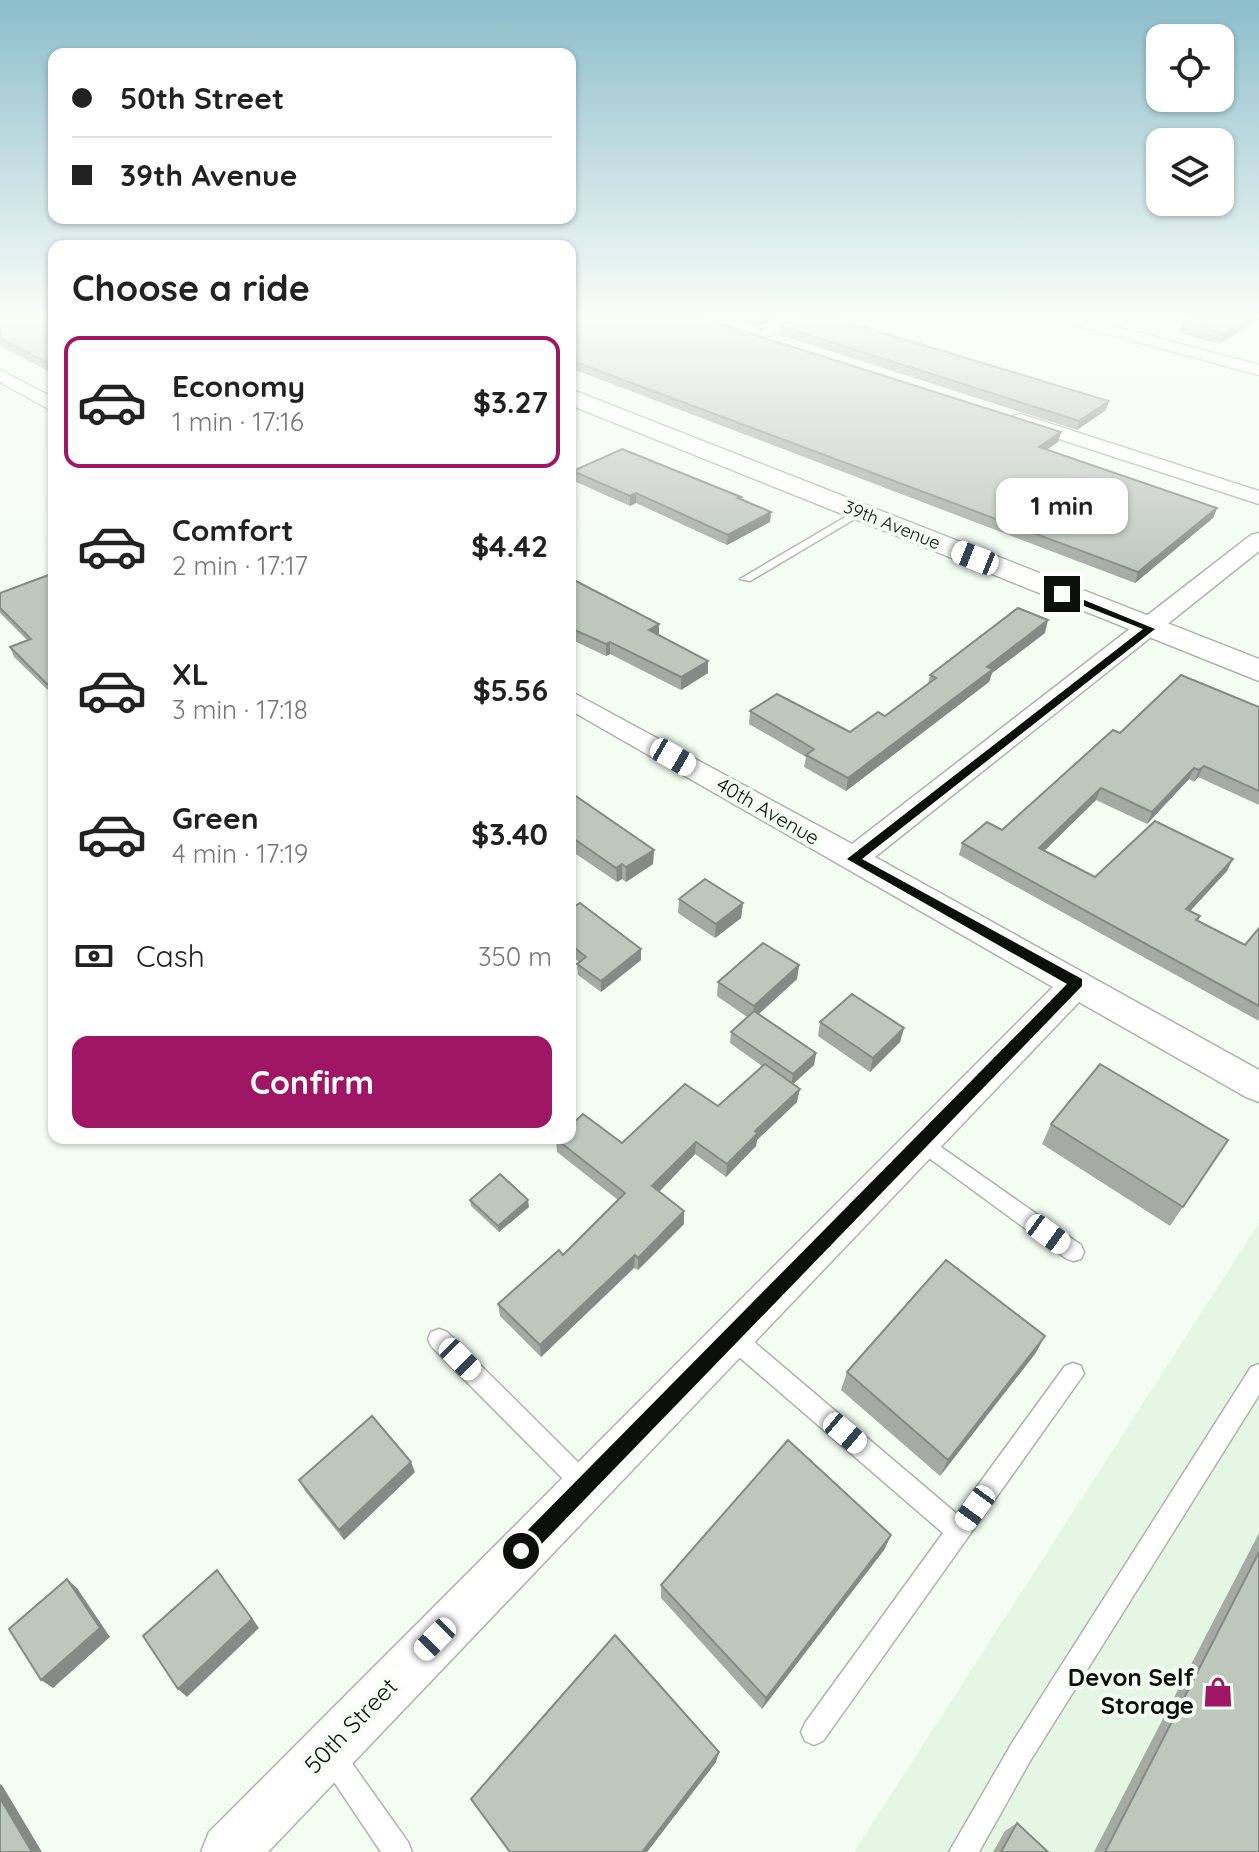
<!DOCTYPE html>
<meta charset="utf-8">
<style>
:root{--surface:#fff;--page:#f6f6f6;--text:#222;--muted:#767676;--line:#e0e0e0;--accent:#9f1764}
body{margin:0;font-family:Quicksand,sans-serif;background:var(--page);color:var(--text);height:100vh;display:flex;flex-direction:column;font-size:30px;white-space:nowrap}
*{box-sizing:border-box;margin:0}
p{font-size:26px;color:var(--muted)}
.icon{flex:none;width:44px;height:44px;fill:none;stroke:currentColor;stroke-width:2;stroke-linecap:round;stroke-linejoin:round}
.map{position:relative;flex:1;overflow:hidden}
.panel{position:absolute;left:48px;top:240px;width:528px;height:904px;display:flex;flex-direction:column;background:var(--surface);border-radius:16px;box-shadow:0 2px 6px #0004}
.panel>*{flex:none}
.top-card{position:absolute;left:48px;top:48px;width:528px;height:176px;border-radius:16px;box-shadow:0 2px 6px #0004;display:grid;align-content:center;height:176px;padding:0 24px;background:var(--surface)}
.fabs{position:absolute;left:1146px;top:24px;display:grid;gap:16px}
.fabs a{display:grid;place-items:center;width:88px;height:88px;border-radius:16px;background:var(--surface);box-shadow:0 2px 6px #0004;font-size:40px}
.end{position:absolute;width:36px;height:36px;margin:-18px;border:10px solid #0c0f0c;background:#fff;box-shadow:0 0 0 4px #fff}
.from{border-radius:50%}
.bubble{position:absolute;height:56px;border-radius:16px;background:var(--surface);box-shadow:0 2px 6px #0004;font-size:26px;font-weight:700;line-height:56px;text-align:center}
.car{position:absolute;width:24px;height:48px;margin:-24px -12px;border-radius:10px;box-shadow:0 0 6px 2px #0007;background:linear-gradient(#fff 24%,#345 0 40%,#fff 0 76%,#345 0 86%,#fff 0)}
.top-card b{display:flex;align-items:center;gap:28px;height:76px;font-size:30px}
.top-card b+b{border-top:2px solid var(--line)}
.top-card i{width:20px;height:20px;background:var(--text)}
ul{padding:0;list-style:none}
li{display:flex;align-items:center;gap:24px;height:132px;margin:0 16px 12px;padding:0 8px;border:4px solid transparent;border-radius:16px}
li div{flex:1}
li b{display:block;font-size:30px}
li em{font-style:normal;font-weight:700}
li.selected{border-color:var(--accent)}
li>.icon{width:72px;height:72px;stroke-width:1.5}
h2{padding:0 24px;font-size:36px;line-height:96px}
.pay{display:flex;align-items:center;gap:20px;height:88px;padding:0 24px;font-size:30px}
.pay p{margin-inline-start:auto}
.action{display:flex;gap:16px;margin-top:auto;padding:16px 24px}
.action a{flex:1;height:92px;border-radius:16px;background:var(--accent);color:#fff;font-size:32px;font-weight:700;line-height:92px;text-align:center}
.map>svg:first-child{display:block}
.built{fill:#e6f6e4}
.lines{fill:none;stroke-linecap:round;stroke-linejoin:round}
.lane-casing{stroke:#aab4a9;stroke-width:3}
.street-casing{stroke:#aab4a9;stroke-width:3}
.secondary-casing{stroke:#aab4a9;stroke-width:3}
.lane{fill:#fff;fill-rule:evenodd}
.street{fill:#fff;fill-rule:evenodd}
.secondary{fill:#fff;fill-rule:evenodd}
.wall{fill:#a3aba2}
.shaded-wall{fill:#848b84}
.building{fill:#bdc7bc;stroke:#848b84;stroke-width:2}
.route{fill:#0c0f0c}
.labels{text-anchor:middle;stroke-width:8;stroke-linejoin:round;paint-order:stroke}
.far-street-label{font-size:18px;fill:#0c0f0c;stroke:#f3fdf2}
.street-label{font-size:20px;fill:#0c0f0c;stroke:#f3fdf2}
.near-poi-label{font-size:24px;font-weight:bold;fill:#0c0f0c;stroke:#f3fdf2;text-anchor:end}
.near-street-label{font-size:24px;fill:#0c0f0c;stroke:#f3fdf2}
</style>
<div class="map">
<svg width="1259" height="1852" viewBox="0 0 1259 1852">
<rect width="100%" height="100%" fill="#f3fdf2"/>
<!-- built -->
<path class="built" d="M1259,1223V1852H854Z"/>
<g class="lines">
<!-- lane casing -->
<g class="lane-casing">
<g id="lane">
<path d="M859,509L864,512L863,514L750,581L740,579Z"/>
<path d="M921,1133L1081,1245L1084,1252L1081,1259L1074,1261L1067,1259L914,1147L912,1141L914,1135Z"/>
<path d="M732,1327L740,1330L957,1514L1065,1366L1073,1363L1081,1366L1084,1374L823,1741L814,1745L805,1741L801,1732L805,1723L943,1533L724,1344L721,1337L724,1330Z"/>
<path d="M439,1329L447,1332L592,1476L596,1484L592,1492L584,1496L576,1492L431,1346L428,1339L431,1332Z"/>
<path d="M1259,1364V1395L1030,1761L979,1852H949L1012,1743L1251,1367Z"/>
<path d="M333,1745L342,1749L408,1842L412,1852H381L324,1767L320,1758L324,1749Z"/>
</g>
</g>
<!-- street casing -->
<g class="street-casing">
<g id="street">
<path d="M784,319H805L763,339L757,340L749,335Z"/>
<path d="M1062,319H1087L1259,365V375L1064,322Z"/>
<path d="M0,370L54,398V412L0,382Z"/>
<path d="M1020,414L1259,491V504L1013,424L1011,420L1013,416Z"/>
<path d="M1259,533V551L875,857L1259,1070V1102L1246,1097L1079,1002L268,1852H201L209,1832L1053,987L570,710V691L852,844L1251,535Z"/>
</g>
</g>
<!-- secondary casing -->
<g class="secondary-casing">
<path id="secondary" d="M570,389L1259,659V681L570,405Z"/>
</g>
<!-- lane -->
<use href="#lane" class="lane"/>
<!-- street -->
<use href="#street" class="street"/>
<!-- secondary -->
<use href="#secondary" class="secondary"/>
</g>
<!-- wall -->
<g class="wall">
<path d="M0,319L18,320L54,319V374L0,346Z"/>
<path d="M570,319L1061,432L1058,442L1046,450L1217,508L1213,518L1135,583L570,368Z"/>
<path d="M728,319H777L755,327Z"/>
<path d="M1259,319L1219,344L1179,333L1183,322Z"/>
<path d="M781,326L1106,410L1077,430L780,335Z"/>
<path d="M573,471L741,497V499L771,512L770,522L727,545L636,503L630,506L574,481Z"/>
<path d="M54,573V696L14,657L10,647L27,640L0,613V593Z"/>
<path d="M570,578L659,624V635L708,673L681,690L610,654L606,656L570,639Z"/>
<path d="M1045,633L992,673L989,682L846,791L804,767L806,757L749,724L750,711L850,732L885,716L928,684L930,675Z"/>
<path d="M1259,707V805L1198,777L1194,782L1189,779L1147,824L1096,800L1044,851L1095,877L1227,871L1190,911L1200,916L1198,921L1245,945L1259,928V1021L959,855L962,843L1002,830L1120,733Z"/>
<path d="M570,792L654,850L653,864L626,882L622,879L617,882L570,850Z"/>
<path d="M679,899L743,903L741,918L715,938L678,913Z"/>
<path d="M570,909L641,960L601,992L578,975L577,964L579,962L570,955Z"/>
<path d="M799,965L797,979L758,1015L816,1053L814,1065L793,1084L797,1102L757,1140L756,1146L726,1177L695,1154L659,1192L684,1211V1224L638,1270L634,1268L541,1357L500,1316L498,1304L563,1255L618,1200L557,1152L556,1139L622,1143L718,1106L762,1066L730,1043L731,1032L747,1017L717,996L718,982Z"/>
<path d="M820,1022L904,1028L900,1042L870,1072L818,1036Z"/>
<path d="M1051,1124L1228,1140L1170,1226L1042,1144Z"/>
<path d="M470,1200L529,1207L499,1232L471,1206Z"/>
<path d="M1045,1336L1035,1354L940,1476L841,1390L847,1372Z"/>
<path d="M415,1472L344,1540L305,1491L299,1480Z"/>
<path d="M1259,1533V1852H1094Z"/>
<path d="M891,1535L884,1550L762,1709L661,1598V1585Z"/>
<path d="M716,1762L647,1852H509L471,1799Z"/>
<path d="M1017,1823L1048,1852H993L1005,1831Z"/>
</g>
<!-- shaded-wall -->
<g class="shaded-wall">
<path d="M756,319H777L755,327Z"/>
<path d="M1247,319H1259V320L1219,344L1223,333Z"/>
<path d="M1109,401L1106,410L1077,430L1079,421Z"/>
<path d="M1061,432L1058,442L1036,457L1039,447Z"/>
<path d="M636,493V503L630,506V496Z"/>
<path d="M1217,508L1213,518L1135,583L1138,572Z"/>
<path d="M771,512L770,522L727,545L728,535Z"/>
<path d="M1048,620L1045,633L992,673L989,682L846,791L848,778L987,667Z"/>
<path d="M659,624V636L649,630Z"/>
<path d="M610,642V654L606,656V644Z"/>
<path d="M708,661V673L681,690V677Z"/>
<path d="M1204,766L1198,777L1194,782L1199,770Z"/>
<path d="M1194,768L1189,779L1147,824L1152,812Z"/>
<path d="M1101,788L1096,800L1035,860L1039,848Z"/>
<path d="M654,850L653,864L626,882V867Z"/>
<path d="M1233,859L1227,871L1181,921L1186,909Z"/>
<path d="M622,864V879L617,882L616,868Z"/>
<path d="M743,903L741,918L715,938L716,924Z"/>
<path d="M641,949V960L601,992V981Z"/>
<path d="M799,965L797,979L752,1020L754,1006Z"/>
<path d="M904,1028L900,1042L870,1072L873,1058Z"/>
<path d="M816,1053L814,1065L791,1086L793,1074Z"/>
<path d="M800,1089L797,1102L757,1140L756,1146L726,1177L727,1164L755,1131Z"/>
<path d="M696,1142L695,1154L652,1199V1186Z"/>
<path d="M528,1200L529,1207L499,1232L498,1226Z"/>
<path d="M684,1211V1224L638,1270V1258Z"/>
<path d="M635,1255L634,1268L541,1357L540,1345Z"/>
<path d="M1045,1336L1035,1354L940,1476L948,1460Z"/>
<path d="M411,1462L415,1472L344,1540L339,1530Z"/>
<path d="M891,1535L884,1550L762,1709L766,1698Z"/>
<path d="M217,1570L259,1628L187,1697L178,1689Z"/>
<path d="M67,1579L77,1588L110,1637L53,1688L41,1680Z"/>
<path d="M719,1752L716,1762L647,1852H642Z"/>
<path d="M0,1784L2,1785L42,1852H32L0,1798Z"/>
</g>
<!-- building -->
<g class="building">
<path d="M0,319H15L18,320L23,319H54V366L0,338Z"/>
<path d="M570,319H705L1061,432L1039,447L1217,508L1138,572L570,360Z"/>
<path d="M800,319H836L1109,401L1079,421L781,326Z"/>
<path d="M1189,319H1247L1223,333L1183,322Z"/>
<path d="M622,449L741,497L738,498L771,512L728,535L636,493L630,496L573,471Z"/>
<path d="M54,573V688L52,689L10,647L31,639L0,608V593Z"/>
<path d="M570,578L659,624L649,630L708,661L681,677L610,642L606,644L570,628Z"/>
<path d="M1018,608L1048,620L987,667L993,669L848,778L806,755L814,749L750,711L777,694L850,732L878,712L885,716L936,678L930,675Z"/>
<path d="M1181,675L1259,707V791L1204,766L1199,770L1194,768L1152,812L1101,788L1039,848L1095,877L1155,821L1233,859L1186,909L1200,916L1196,920L1245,945L1259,928V1006L962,843L987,822L1002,830L1113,730L1120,733Z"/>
<path d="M570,792L654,850L626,867L622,864L616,868L570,836Z"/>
<path d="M705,879L743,903L716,924L679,899Z"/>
<path d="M580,903L641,949L601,981L577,964L586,957L570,944V909Z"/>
<path d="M763,943L799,965L754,1006L718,982Z"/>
<path d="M852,994L904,1028L873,1058L820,1022Z"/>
<path d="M754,1011L816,1053L793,1074L731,1032Z"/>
<path d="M765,1064L800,1089L755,1131L758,1133L727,1164L696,1142L652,1186L684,1211L638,1258L635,1255L540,1345L498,1304L559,1250L563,1255L625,1193L556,1139L557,1138H570V1126L583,1114L622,1143L685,1084L718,1106Z"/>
<path d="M1100,1064L1228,1140L1183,1207L1051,1124Z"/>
<path d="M500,1174L528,1200L498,1226L470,1200Z"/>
<path d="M946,1260L1045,1336L948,1460L847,1372Z"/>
<path d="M372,1416L411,1462L339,1530L299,1480Z"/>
<path d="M788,1440L891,1535L766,1698L661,1585Z"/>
<path d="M1259,1552V1852H1105Z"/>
<path d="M217,1570L252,1619L178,1689L143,1636Z"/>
<path d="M67,1579L100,1628L41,1680L9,1629Z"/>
<path d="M615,1635L719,1752L642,1852H510L471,1799Z"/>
<path d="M0,1798L32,1852H0Z"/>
<path d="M1017,1823L1048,1852H1001Z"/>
</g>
<!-- sky -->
<linearGradient id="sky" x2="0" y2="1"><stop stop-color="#8bbdca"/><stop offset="0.55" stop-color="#fafef9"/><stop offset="1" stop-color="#fafef9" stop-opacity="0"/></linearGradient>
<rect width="1259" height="578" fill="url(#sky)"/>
<!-- route -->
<path class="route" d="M1062,591L1155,629L862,859L1082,979V986L528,1558L521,1561L514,1558L511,1551L514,1544L1067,984L847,859L1143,629L1059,596Z"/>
<!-- icons -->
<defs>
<g id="shop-bare" transform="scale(2.4)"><path d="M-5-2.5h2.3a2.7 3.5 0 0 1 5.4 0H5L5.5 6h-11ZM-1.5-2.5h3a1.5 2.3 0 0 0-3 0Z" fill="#9f1764" stroke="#f3fdf2" stroke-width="2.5" paint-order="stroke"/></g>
</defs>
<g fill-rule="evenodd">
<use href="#shop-bare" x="1218" y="1692"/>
</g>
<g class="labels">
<!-- far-street labels -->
<g class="far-street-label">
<text transform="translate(892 525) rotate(22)" y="6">39th Avenue</text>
</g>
<!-- street labels -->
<g class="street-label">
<text transform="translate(768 811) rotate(30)" y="7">40th Avenue</text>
</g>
<!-- near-poi labels -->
<g class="near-poi-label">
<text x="1194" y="1686">Devon Self<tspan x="1194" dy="28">Storage</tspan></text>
</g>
<!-- near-street labels -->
<g class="near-street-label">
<text transform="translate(351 1726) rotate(-46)" y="8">50th Street</text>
</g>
</g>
</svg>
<div class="fabs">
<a><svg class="icon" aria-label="locate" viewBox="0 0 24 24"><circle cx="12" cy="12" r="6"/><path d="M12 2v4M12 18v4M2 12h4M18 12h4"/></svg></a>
<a><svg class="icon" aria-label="layers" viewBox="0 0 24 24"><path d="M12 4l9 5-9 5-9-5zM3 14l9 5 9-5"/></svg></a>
</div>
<i class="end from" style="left:521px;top:1551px"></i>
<i class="end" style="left:1062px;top:594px"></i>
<div class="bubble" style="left:996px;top:478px;width:132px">1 min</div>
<i class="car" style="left:975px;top:558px;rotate:292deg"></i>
<i class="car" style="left:673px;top:757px;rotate:120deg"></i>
<i class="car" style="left:1048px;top:1234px;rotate:126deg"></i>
<i class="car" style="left:460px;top:1359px;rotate:135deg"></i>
<i class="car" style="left:845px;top:1433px;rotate:130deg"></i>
<i class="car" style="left:975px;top:1508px;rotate:216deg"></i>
<i class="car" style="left:435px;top:1639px;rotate:224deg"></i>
<div class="top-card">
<b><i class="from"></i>50th Street</b>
<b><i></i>39th Avenue</b>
</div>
<section class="panel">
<h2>Choose a ride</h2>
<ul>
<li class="selected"><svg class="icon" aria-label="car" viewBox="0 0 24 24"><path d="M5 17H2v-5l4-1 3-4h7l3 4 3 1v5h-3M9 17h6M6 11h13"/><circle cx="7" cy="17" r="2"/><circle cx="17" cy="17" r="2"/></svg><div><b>Economy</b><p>1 min · 17:16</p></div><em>$3.27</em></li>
<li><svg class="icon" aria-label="car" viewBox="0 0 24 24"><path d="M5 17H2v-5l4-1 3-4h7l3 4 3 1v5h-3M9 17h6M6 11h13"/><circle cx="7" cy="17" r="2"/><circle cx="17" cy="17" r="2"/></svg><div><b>Comfort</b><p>2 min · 17:17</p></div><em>$4.42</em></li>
<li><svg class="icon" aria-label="car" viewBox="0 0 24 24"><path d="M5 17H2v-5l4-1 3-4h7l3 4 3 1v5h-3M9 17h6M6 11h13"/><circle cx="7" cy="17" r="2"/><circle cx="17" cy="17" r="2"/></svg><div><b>XL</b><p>3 min · 17:18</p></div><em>$5.56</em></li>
<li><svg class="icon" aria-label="car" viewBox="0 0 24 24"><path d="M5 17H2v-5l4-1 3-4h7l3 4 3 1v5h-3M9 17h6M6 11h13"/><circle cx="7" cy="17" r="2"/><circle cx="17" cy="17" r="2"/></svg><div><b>Green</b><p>4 min · 17:19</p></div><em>$3.40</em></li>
</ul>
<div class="pay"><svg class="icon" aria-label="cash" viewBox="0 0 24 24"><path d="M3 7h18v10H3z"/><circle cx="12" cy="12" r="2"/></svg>Cash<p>350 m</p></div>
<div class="action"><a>Confirm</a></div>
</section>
</div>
